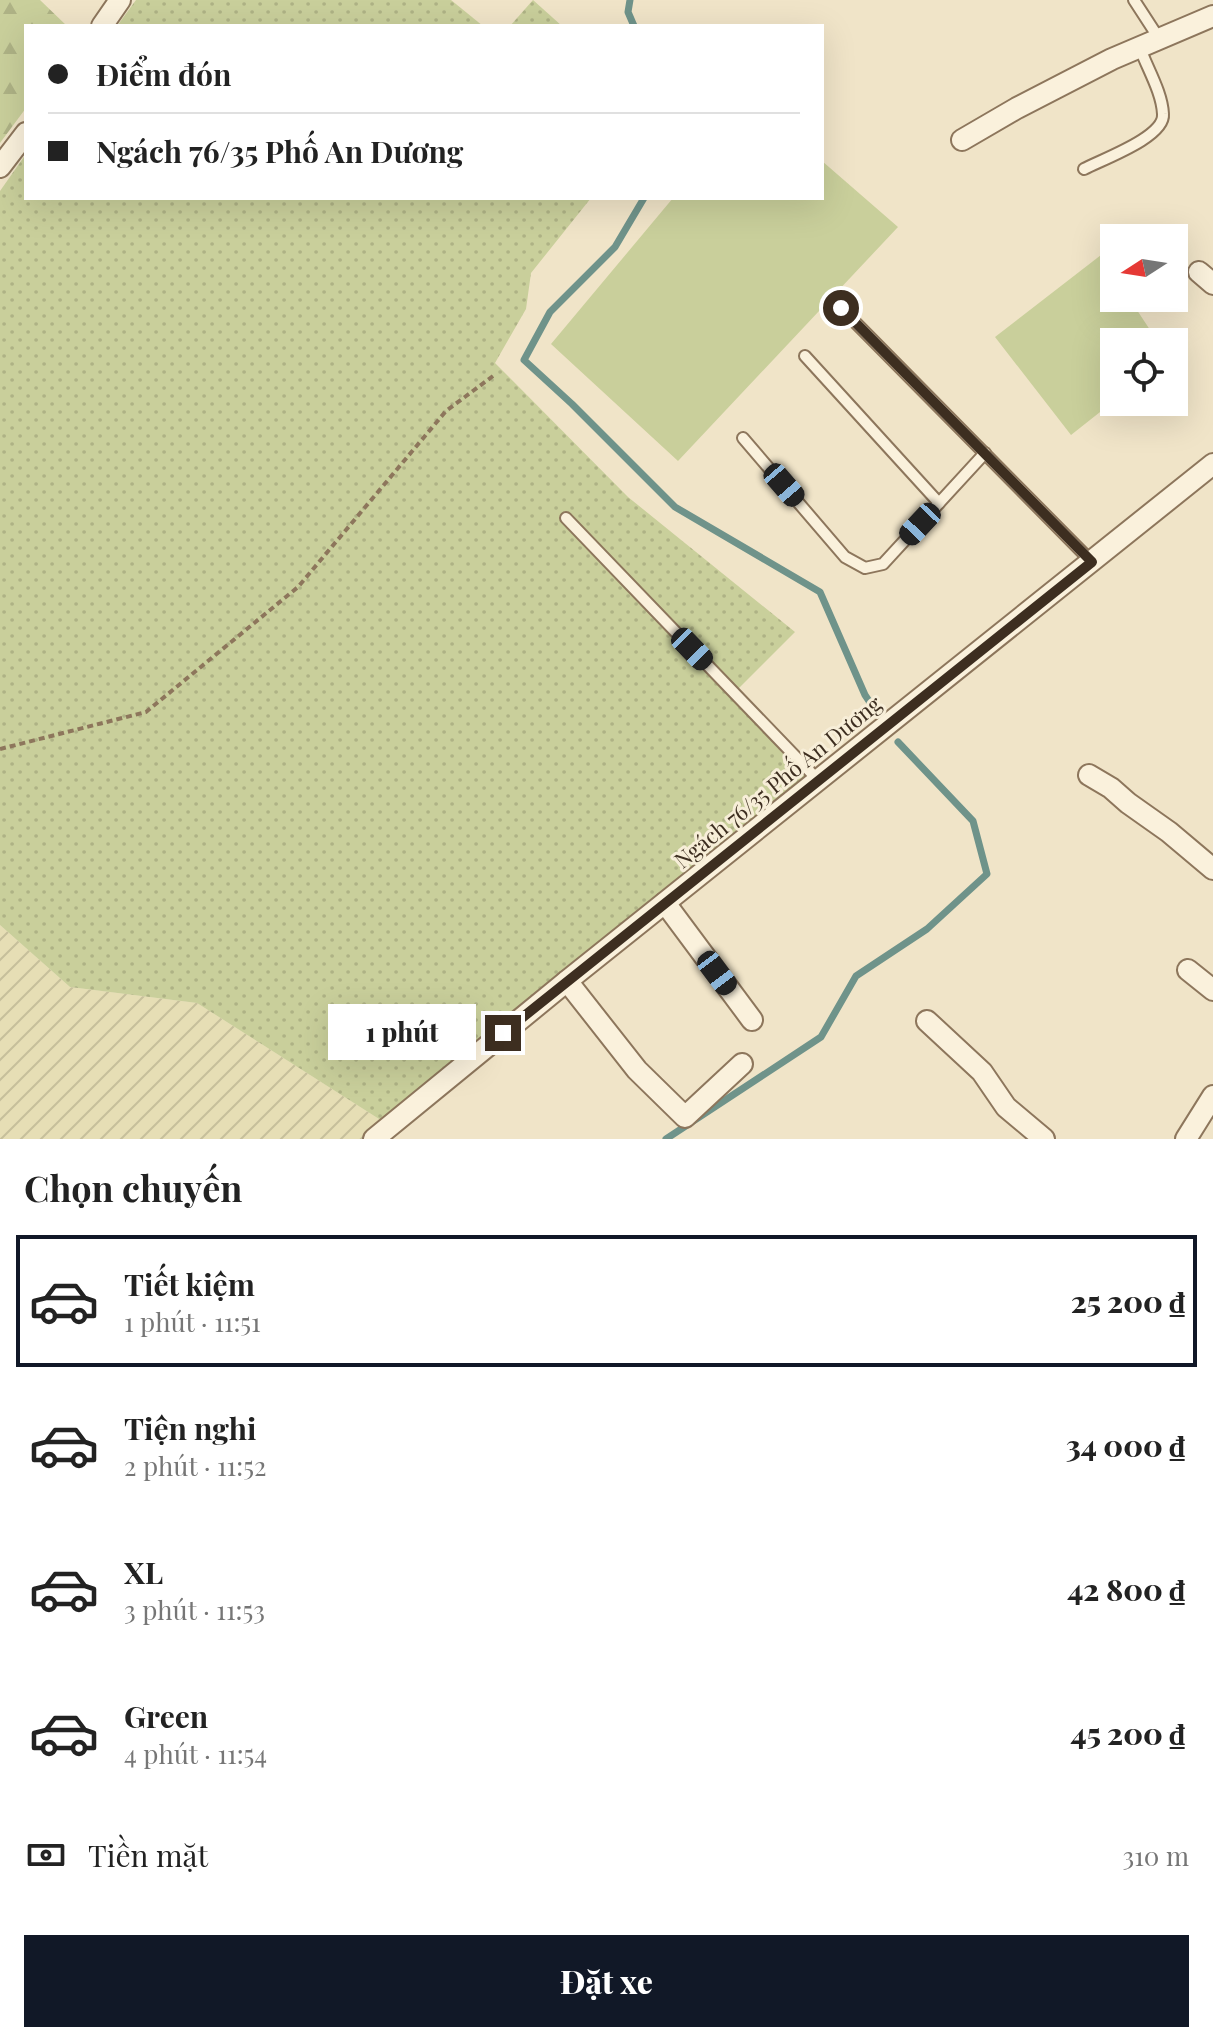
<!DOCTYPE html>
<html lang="vi">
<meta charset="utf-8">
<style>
:root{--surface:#fff;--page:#f6f6f6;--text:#222;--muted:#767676;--line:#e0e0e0;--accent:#111827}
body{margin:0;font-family:"Playfair Display",serif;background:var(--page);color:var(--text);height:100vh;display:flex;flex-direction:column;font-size:30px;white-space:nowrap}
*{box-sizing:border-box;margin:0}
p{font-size:26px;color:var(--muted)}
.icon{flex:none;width:44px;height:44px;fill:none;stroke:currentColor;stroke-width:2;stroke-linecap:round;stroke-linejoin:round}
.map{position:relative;height:1139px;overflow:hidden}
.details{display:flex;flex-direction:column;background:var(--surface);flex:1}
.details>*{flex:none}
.banner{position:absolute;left:24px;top:24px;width:800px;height:176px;border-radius:0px;box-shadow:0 8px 32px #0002;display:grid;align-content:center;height:176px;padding:0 24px;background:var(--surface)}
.needle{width:52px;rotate:258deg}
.controls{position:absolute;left:1100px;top:224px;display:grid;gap:16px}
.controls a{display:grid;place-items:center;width:88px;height:88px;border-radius:0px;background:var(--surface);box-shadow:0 8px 32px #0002;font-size:40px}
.end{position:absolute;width:36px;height:36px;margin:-18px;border:10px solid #3d2e20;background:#fff;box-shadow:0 0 0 4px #fff}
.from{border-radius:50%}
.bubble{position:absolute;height:56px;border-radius:0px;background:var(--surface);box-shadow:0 8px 32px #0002;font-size:26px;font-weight:800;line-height:56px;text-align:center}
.car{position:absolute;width:24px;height:48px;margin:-24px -12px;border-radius:10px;box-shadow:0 0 6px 2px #0007;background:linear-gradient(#222 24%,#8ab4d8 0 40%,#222 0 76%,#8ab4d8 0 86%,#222 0)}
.banner b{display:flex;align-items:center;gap:28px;height:76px;font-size:30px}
.banner b+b{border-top:2px solid var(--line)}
.banner i{width:20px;height:20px;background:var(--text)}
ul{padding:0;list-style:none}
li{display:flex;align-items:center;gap:24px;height:132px;margin:0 16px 12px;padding:0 8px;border:4px solid transparent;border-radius:0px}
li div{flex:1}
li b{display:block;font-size:30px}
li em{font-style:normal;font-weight:800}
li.current{border-color:var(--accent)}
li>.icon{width:72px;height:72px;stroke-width:1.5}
h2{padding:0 24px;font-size:36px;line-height:96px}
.pay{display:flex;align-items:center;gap:20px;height:88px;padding:0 24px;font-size:30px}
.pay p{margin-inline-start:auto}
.cta{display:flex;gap:16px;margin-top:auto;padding:16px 24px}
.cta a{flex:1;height:92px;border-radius:0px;background:var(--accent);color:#fff;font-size:32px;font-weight:800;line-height:92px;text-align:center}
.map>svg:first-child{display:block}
.farmland{fill:url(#farmland-furrows)}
.green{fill:url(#green-dots)}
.forest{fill:url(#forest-firs)}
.pitch{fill:#c9cf9b}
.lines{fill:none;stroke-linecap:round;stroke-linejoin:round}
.stream{stroke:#6f938a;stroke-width:7}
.service-casing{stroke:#8d765c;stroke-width:14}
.minor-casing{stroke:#8d765c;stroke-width:24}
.path{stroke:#8d765c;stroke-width:4;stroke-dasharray:6 4;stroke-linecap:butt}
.service{stroke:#faf1dc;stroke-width:10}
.minor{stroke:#faf1dc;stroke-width:20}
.route{stroke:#3d2e20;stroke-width:10}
.labels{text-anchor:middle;stroke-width:6;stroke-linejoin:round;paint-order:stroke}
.street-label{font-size:22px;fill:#3d2e20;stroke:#f7eed8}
</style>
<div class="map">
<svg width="1213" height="1139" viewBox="0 0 1213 1139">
<defs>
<pattern id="farmland-furrows" width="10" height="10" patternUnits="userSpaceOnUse" patternTransform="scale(2)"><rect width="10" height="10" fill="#e6deb5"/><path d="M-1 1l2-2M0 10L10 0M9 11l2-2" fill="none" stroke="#c6bf9b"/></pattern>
<pattern id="green-dots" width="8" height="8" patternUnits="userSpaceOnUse" patternTransform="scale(2)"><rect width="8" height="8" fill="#c9cf9b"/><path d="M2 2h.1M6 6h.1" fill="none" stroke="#aeb285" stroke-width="1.8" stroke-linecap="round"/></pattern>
<pattern id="forest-firs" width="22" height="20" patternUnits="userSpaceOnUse" patternTransform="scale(2)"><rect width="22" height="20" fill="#c9cf9b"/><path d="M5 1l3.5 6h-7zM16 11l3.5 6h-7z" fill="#aeb285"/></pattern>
</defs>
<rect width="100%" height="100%" fill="#f0e4c8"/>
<!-- farmland -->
<path class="farmland" d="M0,925L70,987L197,1003L390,1126L374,1139H0Z"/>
<!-- green -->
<g class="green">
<path d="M136,0H451L483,26H117Z"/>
<path d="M533,0L562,26H510Z"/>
<path d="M26,154V198H591L531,273L526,309L495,363L628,497L795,632L734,693L818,780L390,1126L197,1003L70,987L0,925V191Z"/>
</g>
<!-- forest -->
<path class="forest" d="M0,0H40L67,26H26V108L0,143Z"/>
<!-- pitch -->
<g class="pitch">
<path d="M822,161L898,227L678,461L551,344L673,198H822Z"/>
<path d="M1101,255L1114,274V298H1129L1158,342H1114V401L1071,435L995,337Z"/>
</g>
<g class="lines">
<!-- stream -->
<g class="stream">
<path d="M630,0L628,12L634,26"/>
<path d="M644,198L615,247L550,312L524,360L572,404L675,507L820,592L865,695L875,710"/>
<path d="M666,1139L821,1037L856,976L927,929L987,874L973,821L898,742"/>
</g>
<!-- service casing -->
<g class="service-casing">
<g id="service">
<path d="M1134,0L1160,40"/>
<path d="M1084,169C1103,159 1165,137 1163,114C1162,92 1147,68 1140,48"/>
<path d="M841,308L1092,562"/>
<path d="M805,356L939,503"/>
<path d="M743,438L845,557L865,568L883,564L985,453"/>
<path d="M566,518L818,780"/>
</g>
</g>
<!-- minor casing -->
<g class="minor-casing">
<g id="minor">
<path d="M102,26L120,0"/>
<path d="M962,140L1017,108L1112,59L1213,16"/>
<path d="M0,167L26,133"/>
<path d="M1199,272L1213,284"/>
<path d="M1089,775L1111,788L1128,803L1169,832L1213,869"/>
<path d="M665,903L752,1020"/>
<path d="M1188,970L1213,990"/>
<path d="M567,981L637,1070L685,1117L742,1064"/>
<path d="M927,1021L982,1072L1006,1107L1044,1139"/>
<path d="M374,1139L567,981L1213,464"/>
<path d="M1186,1139L1213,1096"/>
</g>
</g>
<!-- path -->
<path class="path" d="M0,749L146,712L298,587L446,411L493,376"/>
<!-- service -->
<use href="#service" class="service"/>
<!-- minor -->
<use href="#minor" class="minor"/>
</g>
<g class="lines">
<!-- route -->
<path class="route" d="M503,1033L1092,562L841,308"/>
</g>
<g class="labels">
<!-- street labels -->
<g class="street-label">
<text transform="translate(778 782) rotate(-39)" y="8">Ngách 76/35 Phố An Dương</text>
</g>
</g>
</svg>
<div class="controls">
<a><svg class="needle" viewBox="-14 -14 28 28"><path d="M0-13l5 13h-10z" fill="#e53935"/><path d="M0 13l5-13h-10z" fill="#767676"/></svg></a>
<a><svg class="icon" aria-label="locate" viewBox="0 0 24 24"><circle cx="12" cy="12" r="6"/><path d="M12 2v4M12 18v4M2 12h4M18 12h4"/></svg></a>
</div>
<i class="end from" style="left:841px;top:308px"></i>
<i class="end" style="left:503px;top:1033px"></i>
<div class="bubble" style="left:328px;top:1004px;width:148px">1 phút</div>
<i class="car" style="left:784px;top:485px;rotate:139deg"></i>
<i class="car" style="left:920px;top:524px;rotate:223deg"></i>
<i class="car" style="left:692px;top:649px;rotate:136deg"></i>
<i class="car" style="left:717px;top:973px;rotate:143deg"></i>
<div class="banner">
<b><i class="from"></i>Điểm đón</b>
<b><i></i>Ngách 76/35 Phố An Dương</b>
</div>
</div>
<section class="details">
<h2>Chọn chuyến</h2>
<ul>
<li class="current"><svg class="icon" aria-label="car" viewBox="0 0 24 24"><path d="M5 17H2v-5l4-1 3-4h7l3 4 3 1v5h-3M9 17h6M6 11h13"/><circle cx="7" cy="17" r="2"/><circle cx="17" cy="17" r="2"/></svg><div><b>Tiết kiệm</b><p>1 phút · 11:51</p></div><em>25 200 ₫</em></li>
<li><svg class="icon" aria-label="car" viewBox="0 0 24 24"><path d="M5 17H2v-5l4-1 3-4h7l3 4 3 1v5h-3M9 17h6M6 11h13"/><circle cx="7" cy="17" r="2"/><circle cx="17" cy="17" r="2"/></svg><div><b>Tiện nghi</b><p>2 phút · 11:52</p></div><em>34 000 ₫</em></li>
<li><svg class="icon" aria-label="car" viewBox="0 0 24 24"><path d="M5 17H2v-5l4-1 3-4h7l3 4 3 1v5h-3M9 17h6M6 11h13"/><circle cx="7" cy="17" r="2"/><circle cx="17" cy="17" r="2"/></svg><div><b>XL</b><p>3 phút · 11:53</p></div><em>42 800 ₫</em></li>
<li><svg class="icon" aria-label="car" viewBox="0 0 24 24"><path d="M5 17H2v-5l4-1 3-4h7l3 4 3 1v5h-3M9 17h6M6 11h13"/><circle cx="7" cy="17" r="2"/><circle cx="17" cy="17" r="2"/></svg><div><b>Green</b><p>4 phút · 11:54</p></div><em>45 200 ₫</em></li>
</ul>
<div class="pay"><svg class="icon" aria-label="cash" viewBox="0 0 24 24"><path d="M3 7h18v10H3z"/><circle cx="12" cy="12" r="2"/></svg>Tiền mặt<p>310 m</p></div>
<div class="cta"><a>Đặt xe</a></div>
</section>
